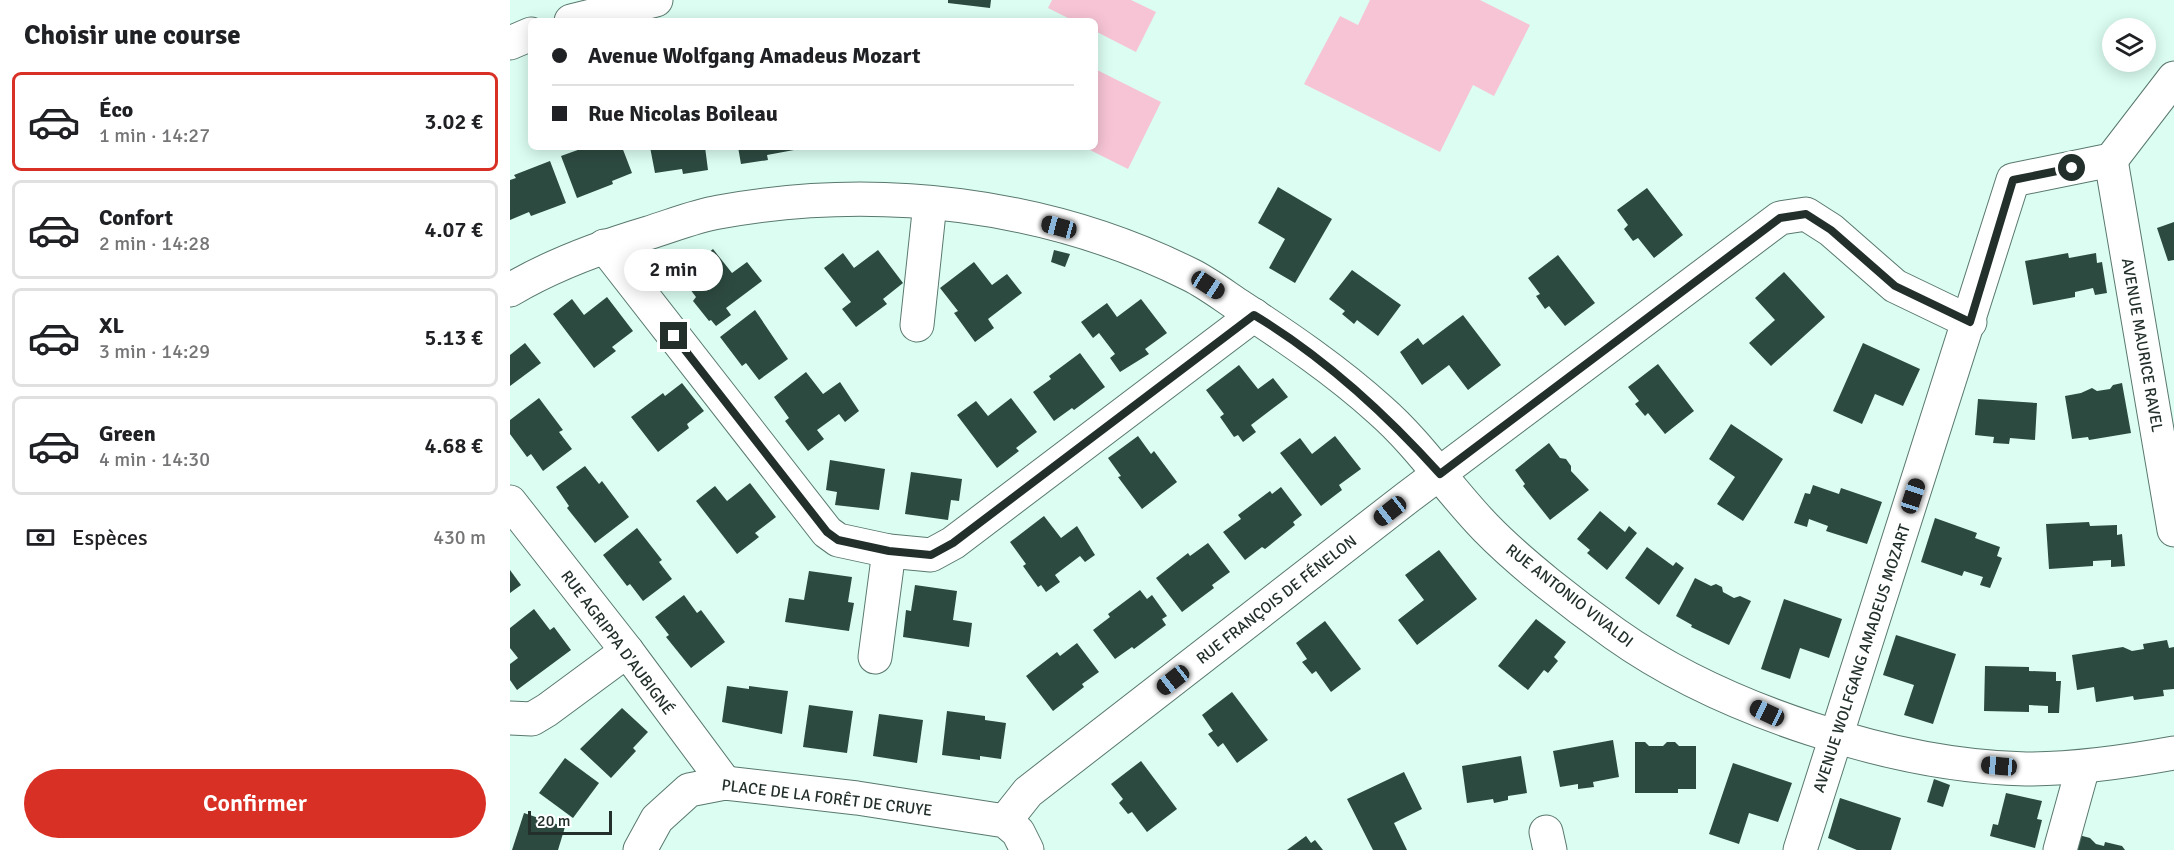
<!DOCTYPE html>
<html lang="fr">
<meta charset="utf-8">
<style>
:root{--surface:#fff;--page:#f2f2f2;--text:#202124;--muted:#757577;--line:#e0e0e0;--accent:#d93025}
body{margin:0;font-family:Signika,sans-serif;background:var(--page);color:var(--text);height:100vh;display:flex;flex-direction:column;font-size:22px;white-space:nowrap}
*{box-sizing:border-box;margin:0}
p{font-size:20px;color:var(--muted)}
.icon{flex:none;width:33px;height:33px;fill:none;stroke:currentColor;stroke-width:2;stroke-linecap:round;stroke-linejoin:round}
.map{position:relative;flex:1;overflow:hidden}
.side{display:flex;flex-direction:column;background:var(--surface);width:510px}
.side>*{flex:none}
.top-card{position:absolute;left:18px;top:18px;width:570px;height:132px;border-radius:9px;box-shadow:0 3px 15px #0003;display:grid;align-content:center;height:132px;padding:0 24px;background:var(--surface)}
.tools{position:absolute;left:1592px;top:18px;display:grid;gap:12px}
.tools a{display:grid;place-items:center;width:54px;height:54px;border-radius:50%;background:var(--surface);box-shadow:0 3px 15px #0003;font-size:30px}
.scale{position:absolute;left:18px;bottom:15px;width:84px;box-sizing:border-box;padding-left:6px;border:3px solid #222f2b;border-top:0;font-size:16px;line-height:21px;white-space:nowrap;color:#222f2b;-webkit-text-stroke:4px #fff;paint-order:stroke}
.end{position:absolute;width:27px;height:27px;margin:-14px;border:8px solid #222f2b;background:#fff;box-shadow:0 0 0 3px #fff}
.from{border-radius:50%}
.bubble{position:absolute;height:42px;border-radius:21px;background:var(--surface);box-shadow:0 3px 15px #0003;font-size:20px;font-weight:600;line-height:42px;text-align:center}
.car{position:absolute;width:18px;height:36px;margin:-18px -9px;border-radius:8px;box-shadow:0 0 4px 2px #0007;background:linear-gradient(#222 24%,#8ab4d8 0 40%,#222 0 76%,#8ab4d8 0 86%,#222 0)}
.top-card b{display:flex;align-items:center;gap:21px;height:57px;font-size:22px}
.top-card b+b{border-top:2px solid var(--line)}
.top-card i{width:15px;height:15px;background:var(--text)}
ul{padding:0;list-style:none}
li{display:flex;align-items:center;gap:18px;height:99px;margin:0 12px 9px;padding:0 12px;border:3px solid var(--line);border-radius:9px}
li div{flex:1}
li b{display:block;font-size:22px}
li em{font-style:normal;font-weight:600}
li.current{border-color:var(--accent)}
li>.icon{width:54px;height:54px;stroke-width:1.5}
h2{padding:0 24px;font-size:27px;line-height:72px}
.pay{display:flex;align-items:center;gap:15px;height:66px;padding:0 24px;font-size:22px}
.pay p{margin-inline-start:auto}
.cta{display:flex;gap:12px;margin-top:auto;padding:12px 24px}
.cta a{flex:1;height:69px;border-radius:36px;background:var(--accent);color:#fff;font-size:24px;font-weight:600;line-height:69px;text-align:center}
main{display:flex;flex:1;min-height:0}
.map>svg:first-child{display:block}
.green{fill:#f7c4d5}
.building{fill:#2d4a41}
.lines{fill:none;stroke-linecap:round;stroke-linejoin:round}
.minor-casing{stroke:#59786e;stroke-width:35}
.minor{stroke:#fff;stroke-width:33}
.route{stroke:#222f2b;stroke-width:8}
.labels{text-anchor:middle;stroke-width:6;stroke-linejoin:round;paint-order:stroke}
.street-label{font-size:16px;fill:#222f2b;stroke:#fff}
</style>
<main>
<section class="side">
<h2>Choisir une course</h2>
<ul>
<li class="current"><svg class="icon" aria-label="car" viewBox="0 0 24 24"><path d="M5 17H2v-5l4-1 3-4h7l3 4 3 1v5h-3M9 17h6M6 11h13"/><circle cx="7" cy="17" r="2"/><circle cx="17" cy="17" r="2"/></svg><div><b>Éco</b><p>1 min · 14:27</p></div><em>3.02 €</em></li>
<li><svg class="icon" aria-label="car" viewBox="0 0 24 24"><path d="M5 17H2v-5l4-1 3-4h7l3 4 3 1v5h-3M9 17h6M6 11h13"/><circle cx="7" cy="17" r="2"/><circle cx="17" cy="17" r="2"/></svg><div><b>Confort</b><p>2 min · 14:28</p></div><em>4.07 €</em></li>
<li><svg class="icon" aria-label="car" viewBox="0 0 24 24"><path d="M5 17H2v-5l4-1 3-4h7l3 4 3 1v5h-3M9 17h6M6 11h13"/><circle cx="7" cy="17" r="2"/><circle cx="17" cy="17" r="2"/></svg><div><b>XL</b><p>3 min · 14:29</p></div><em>5.13 €</em></li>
<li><svg class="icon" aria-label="car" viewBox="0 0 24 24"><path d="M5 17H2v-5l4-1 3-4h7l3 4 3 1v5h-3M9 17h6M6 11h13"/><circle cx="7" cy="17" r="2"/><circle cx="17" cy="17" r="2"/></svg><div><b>Green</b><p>4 min · 14:30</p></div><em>4.68 €</em></li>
</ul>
<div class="pay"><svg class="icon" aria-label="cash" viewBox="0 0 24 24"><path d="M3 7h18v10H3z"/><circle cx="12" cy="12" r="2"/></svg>Espèces<p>430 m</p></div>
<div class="cta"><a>Confirmer</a></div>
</section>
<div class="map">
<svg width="1664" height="850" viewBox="0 0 1664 850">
<rect width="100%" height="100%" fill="#dbfdf2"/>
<!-- green -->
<g class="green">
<path d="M542,0H621L646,12L626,52L585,31V21H564L538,8Z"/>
<path d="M860,0H970L1020,25L984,96L963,85L930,152L794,84L830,16L848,25Z"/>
<path d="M585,69L651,102L618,169L574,147H585Z"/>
</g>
<!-- building -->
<g class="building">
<path d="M438,0H481L480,8L438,3Z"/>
<path d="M76,147H112L122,173L102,181L103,184L67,198L51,156Z"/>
<path d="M140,147H195L198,170L173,174L172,169L145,173Z"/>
<path d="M228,147H283L284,150L257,155L258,160L231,164Z"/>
<path d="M40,161L56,203L21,216L19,212L0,220V180L6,178L4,175Z"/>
<path d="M768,187L822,219L785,283L759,268L775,239L748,223Z"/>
<path d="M1137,188L1173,235L1144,258L1128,238L1123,241L1114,229L1118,225L1107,210Z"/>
<path d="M1664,222V260L1658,261L1647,228Z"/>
<path d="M203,249L222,273L237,262L252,281L216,308L221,315L206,326L201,320L199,321L183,301L186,297L170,276Z"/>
<path d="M368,250L393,283L373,299L377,304L346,327L332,309L341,302L314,268L333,253L344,268Z"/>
<path d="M544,250L560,254L555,267L541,262Z"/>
<path d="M1558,253L1559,258L1586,253L1587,263L1592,262L1597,293L1585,295L1583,288L1565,292V297L1523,305L1515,261Z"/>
<path d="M1048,255L1085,303L1055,326L1039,306L1035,309L1026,296L1030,294L1018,278Z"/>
<path d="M464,262L482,285L497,274L512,293L478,319L484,328L465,342L444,313L448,311L430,288Z"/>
<path d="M842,270L891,305L868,336L847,320L844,324L832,314L835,311L819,299Z"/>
<path d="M1274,272L1315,317L1261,366L1239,343L1265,320L1245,298Z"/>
<path d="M97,297L123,331L102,347L106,351L84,368L43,314L62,299L74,315Z"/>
<path d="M631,299L657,333L635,349L639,354L610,372L600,358L605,354L589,333L583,338L571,322L597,303L607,317Z"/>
<path d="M245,310L278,359L249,380L236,363L232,366L210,337Z"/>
<path d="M953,315L991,365L958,390L939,365L912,385L890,352L908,338L913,345Z"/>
<path d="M15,343L31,363L0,386V355Z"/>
<path d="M1353,343L1410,369L1393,406L1365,394L1352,424L1323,411Z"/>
<path d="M570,353L595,387L564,410L562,408L544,421L523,392L541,379L539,376Z"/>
<path d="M1148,364L1184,411L1155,434L1138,413L1135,416L1125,404L1129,401L1118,387Z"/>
<path d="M729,365L748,389L763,378L778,397L741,425L746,432L733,442L728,435L724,437L710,417L714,414L696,390Z"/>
<path d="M296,372L313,394L330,382L349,411L335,422L329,414L307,430L314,439L298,451L275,421L279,418L264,397Z"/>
<path d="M172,383L194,411L177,424L179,428L148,452L121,417L153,393L155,396Z"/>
<path d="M1612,383L1621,433L1579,440L1578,437L1562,439L1555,396L1571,393L1582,388L1587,391L1600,389L1603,385Z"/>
<path d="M29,398L53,430L49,432L62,449L33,471L21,454L17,457L0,434V420Z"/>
<path d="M501,398L527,432L506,448L509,451L487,468L447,415L466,401L478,416Z"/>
<path d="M1468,399L1527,403L1525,440L1500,438L1499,444L1483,443L1484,437L1465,435Z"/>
<path d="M1221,424L1273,459L1233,521L1207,504L1225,477L1199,459Z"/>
<path d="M628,436L641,454L644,451L667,482L632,509L608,477L611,476L598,458Z"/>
<path d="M825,436L851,469L829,485L832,490L811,506L770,453L790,438L802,454Z"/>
<path d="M1039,443L1050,458L1056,459L1061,466V471L1079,490L1040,520L1013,486L1015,484L1005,470Z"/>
<path d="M320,460L375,469L369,510L325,505L327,492L316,490Z"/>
<path d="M75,466L89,484L92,481L119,517L85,543L57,508L59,506L46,487Z"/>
<path d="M401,472L452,479L449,501L441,500L438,520L395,514Z"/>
<path d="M240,483L266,517L245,533L249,537L227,554L186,501L205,486L217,501Z"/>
<path d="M1303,485L1329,494L1331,488L1372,502L1357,544L1316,531L1318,526L1299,519L1297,527L1284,523L1295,493L1300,494Z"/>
<path d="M771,487L792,515L783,522L785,525L755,549L752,547L735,560L713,532L731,519L728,515L760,491L762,494Z"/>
<path d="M1090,511L1115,532L1119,526L1127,533L1097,570L1077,553L1080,550L1067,539Z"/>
<path d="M534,516L551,538L567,526L585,555L575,562L570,556L545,575L550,582L536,592L531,585L528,587L513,566L516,564L500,542Z"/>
<path d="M1425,518L1467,533L1465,538L1490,547L1487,556L1492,558L1480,588L1470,585L1473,577L1454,571L1452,576L1411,562Z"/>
<path d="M1579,522L1580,526L1607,525V535L1612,534L1615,566L1601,567V560L1583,561V566L1539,569L1536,524Z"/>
<path d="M127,528L152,560L149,562L162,579L133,601L120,584L117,586L93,555Z"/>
<path d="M698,543L720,572L702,585L704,588L672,612L646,578L678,553L680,556Z"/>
<path d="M1137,547L1163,566L1166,562L1174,568L1149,605L1115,578Z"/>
<path d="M929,550L967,599L907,645L888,620L914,600L895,575Z"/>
<path d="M0,570L11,585L0,593Z"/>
<path d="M299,571L342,577L338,602L344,603L339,631L275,622L279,598L294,600Z"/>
<path d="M1185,578L1201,586L1206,584L1212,587L1213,592L1224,598L1230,596L1241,601L1219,645L1181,627L1182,625L1166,616Z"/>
<path d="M405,585L447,591L443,620L462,623L459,647L393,637L396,610L401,611Z"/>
<path d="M630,590L637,599L642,595L657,616L652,619L656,625L624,649L622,647L605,659L583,630L600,617L598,614Z"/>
<path d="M174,595L187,613L191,610L215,642L181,668L156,637L159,635L145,617Z"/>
<path d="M1274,599L1332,619L1319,658L1290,648L1280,679L1251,669Z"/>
<path d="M24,609L40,630L44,627L61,650L7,690L0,680V664L8,658L0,648V628Z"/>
<path d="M1026,619L1056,642L1044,657L1048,661L1038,673L1034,670L1018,690L988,666Z"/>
<path d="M815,621L851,669L821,692L806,671L802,674L792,662L797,659L786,643Z"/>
<path d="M1386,635L1446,654L1423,724L1394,715L1404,685L1373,675Z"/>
<path d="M1657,640L1659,648L1664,647V689L1653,690L1654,696L1624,700L1623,696L1586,702L1584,687L1567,690L1562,655L1613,647L1622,651L1634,649L1633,644Z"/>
<path d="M567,643L589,672L572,684L574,687L543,711L516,676L547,652L550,656Z"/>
<path d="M1475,666L1519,667V671L1546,672V681H1551L1549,713H1538V706L1519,705V712L1474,711Z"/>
<path d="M217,686L239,689V686L278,691L272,734L212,722Z"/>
<path d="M722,692L758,740L727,763L713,743L708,747L698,734L703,731L692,715Z"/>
<path d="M299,705L343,711L337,753L293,747Z"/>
<path d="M112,708L138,732L123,748L126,751L101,778L70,749Z"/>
<path d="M437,711L475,716V720L496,723L491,759L470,756V760L432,755Z"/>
<path d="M369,714L413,720L407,763L363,756Z"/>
<path d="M1103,740L1109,777L1083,782L1084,787L1068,789V784L1050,787L1043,751Z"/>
<path d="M1125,742H1135L1139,746H1153L1157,742H1165L1169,746H1186V789H1168V793H1125Z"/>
<path d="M1011,756L1017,793L998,796V800L984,803L983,799L957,803L952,766Z"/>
<path d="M55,758L89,783L63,818L29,793Z"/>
<path d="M631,761L667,809L637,832L622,812L618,814L609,803L613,799L601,784Z"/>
<path d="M1223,763L1282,783L1268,822L1239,813L1229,844L1199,834Z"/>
<path d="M894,772L912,809L884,823L897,850H863L837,799Z"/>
<path d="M1424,779L1440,785L1433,807L1417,802Z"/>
<path d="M1496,793L1532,801L1527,819L1532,820L1525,848L1480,836L1483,824L1488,825Z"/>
<path d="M1330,798L1391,818L1381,850H1347L1318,838Z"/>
<path d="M14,813L55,827L48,850H2Z"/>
<path d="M1565,834L1580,838L1586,844L1594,846L1595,842L1612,846L1615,850H1561Z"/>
<path d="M796,836L801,843L805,840L813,850H777Z"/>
</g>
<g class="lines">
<!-- minor casing -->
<g class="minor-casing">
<g id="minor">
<path d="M61,21L146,0"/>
<path d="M0,43L21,34"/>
<path d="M1601,160L1664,530"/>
<path d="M94,246L317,532L328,540L379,551L421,555L443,543L744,315"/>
<path d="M0,290C42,265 91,247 138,233C161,226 185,216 209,212C367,183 537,203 681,275C697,283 713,295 728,305C777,337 827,371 870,410C910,445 939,490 976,528C1010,563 1064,605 1105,634C1212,710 1385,766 1516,769C1566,769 1615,762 1664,753"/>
<path d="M407,325L420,203"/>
<path d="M0,502L117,651L215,783"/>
<path d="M365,657L379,551"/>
<path d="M0,718L22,719L37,710L117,651"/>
<path d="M495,821L518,792L898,497L1270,218L1296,214L1321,230L1385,286L1460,322"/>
<path d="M1036,832L1040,850"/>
<path d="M130,850L147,819L179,790L215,783L347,798L495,821L508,832L517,850"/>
<path d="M1290,850L1503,180L1601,160L1664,78"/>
<path d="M1550,850L1573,767"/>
</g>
</g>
<!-- minor -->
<use href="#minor" class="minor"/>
</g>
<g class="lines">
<!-- route -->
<path class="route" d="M164,336L317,532L328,540L379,551L421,555L443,543L744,315C814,357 875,413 930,474L1270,218L1296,214L1321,230L1385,286L1460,322L1503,180L1562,168"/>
</g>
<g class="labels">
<!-- street labels -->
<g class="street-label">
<text transform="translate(1633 345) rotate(80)" y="6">AVENUE MAURICE RAVEL</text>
<text transform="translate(1060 595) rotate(38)" y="6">RUE ANTONIO VIVALDI</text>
<text transform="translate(766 599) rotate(-38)" y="6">RUE FRANÇOIS DE FÉNELON</text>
<text transform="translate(108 642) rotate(53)" y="6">RUE AGRIPPA D'AUBIGNÉ</text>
<text transform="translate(1351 658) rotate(-72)" y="6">AVENUE WOLFGANG AMADEUS MOZART</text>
<text transform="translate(317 797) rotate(7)" y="6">PLACE DE LA FORÊT DE CRUYE</text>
</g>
</g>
</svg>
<div class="tools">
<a><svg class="icon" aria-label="layers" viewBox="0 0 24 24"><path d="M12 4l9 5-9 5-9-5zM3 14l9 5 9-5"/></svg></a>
</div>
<div class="scale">20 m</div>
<i class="end from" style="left:1562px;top:168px"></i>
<i class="end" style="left:164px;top:336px"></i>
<div class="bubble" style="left:114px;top:249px;width:99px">2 min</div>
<i class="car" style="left:549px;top:227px;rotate:285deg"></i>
<i class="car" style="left:698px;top:285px;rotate:123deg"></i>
<i class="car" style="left:1403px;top:496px;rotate:18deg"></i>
<i class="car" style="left:880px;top:511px;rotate:232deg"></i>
<i class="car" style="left:663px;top:680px;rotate:232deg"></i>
<i class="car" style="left:1257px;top:713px;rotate:295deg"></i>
<i class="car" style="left:1489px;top:766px;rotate:275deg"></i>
<div class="top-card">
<b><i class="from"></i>Avenue Wolfgang Amadeus Mozart</b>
<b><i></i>Rue Nicolas Boileau</b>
</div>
</div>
</main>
